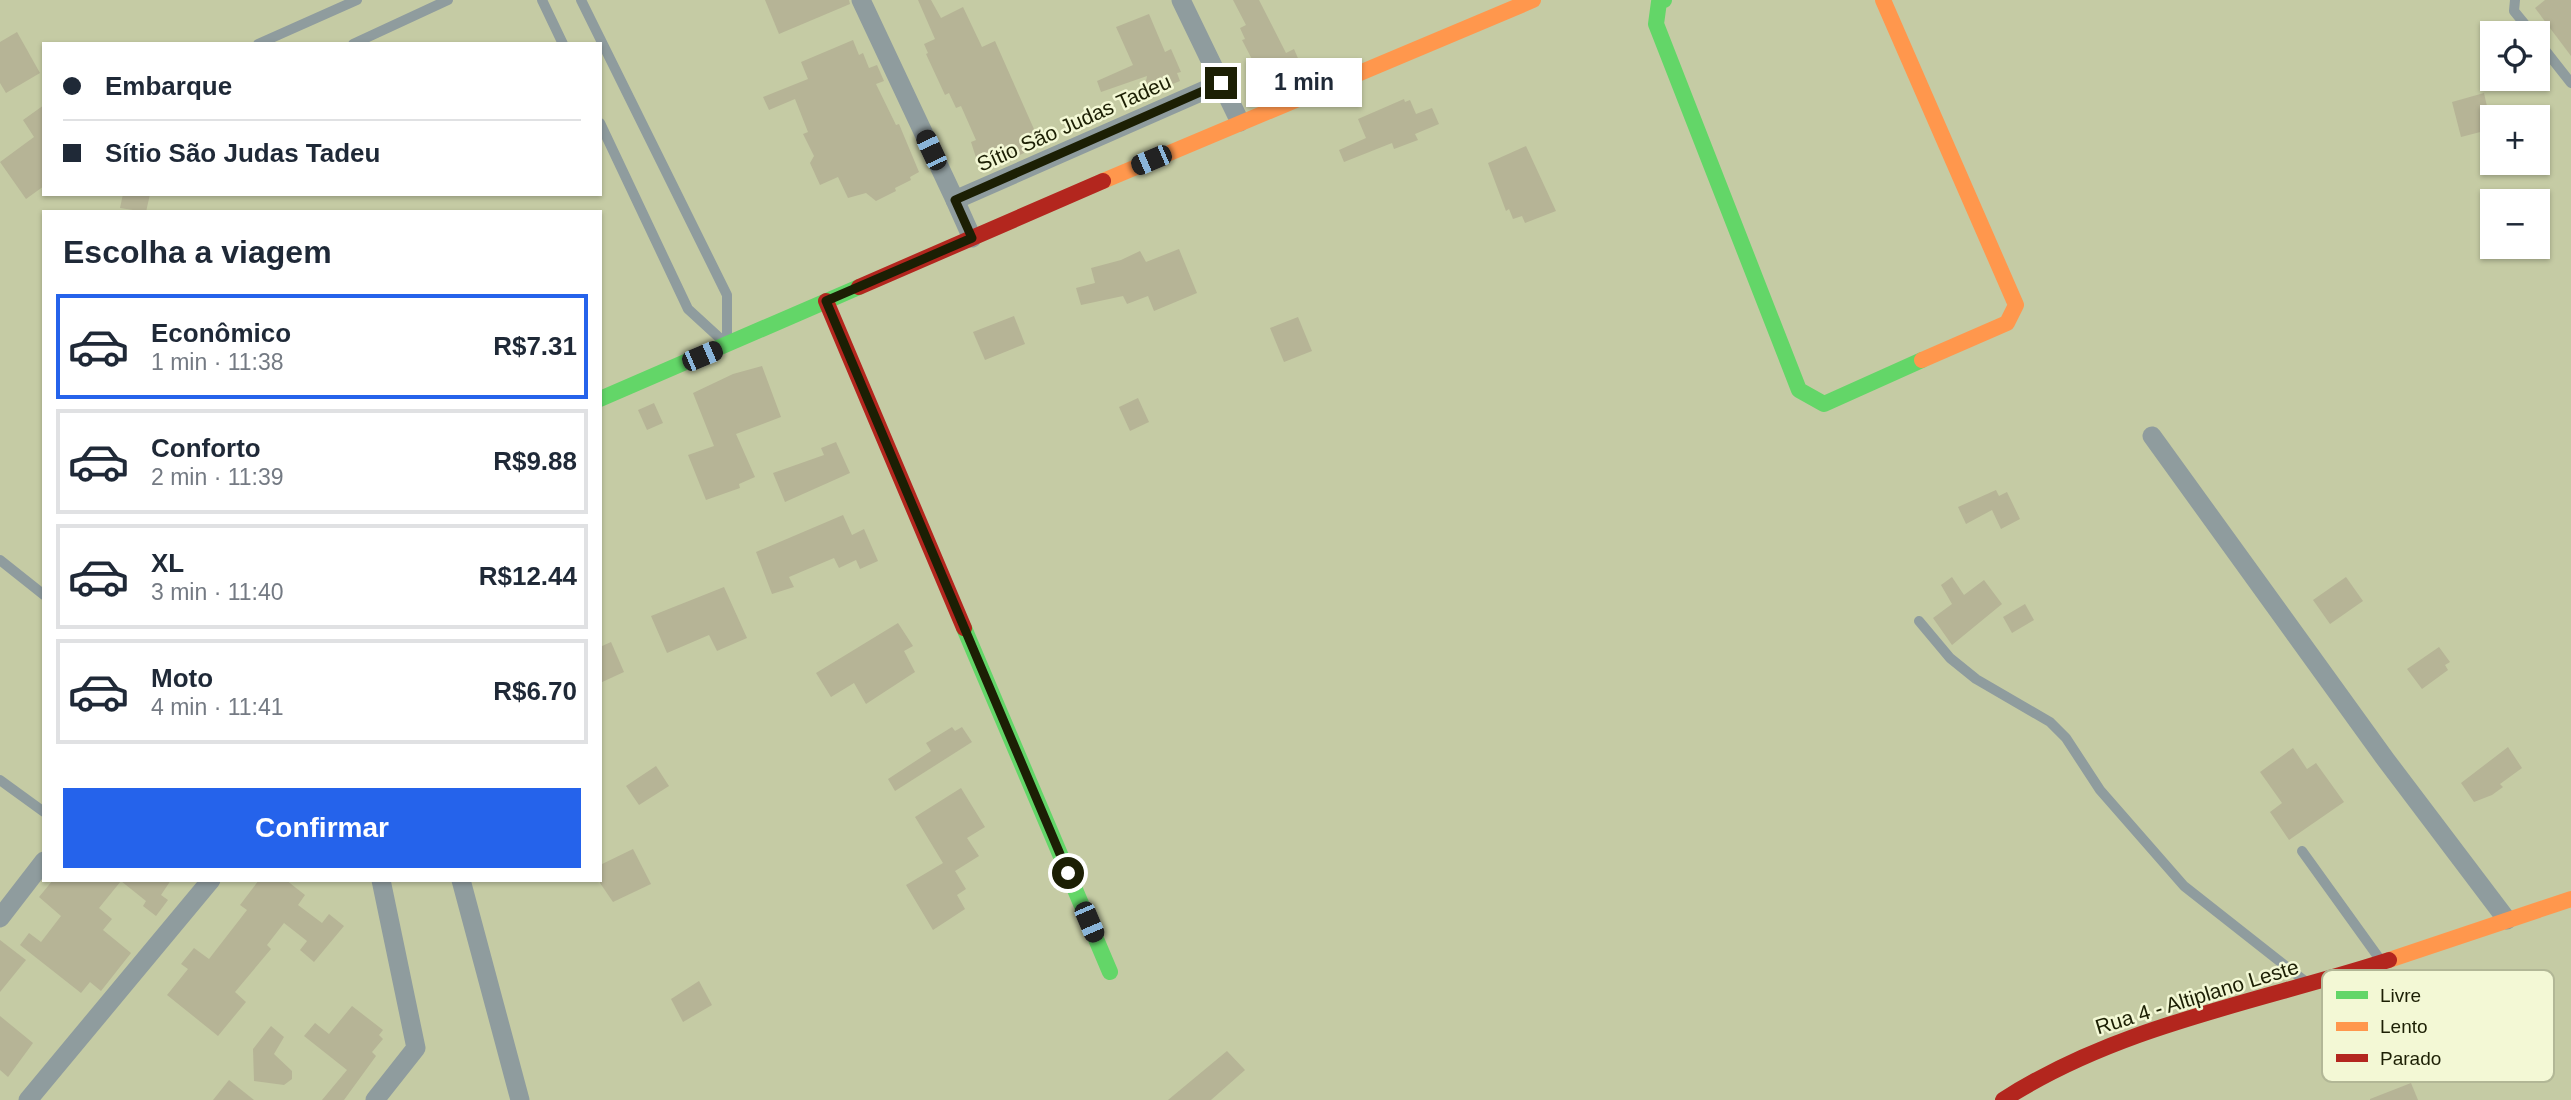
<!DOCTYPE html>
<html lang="pt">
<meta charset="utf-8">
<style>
:root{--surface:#fff;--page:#f6f6f7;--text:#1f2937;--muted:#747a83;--line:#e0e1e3;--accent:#2563eb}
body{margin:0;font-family:Arial,sans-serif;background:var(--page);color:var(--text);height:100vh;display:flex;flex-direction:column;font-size:26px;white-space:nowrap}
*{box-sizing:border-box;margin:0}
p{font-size:23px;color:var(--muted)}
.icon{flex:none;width:38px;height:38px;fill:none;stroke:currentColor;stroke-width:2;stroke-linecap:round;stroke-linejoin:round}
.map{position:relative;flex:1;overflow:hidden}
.sheet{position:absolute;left:42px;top:210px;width:560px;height:672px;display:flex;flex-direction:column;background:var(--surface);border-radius:0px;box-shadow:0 2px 5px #0004}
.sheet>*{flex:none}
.top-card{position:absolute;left:42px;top:42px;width:560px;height:154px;border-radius:0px;box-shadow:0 2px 5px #0004;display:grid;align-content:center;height:154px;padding:0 21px;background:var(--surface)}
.buttons{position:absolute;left:2480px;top:21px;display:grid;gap:14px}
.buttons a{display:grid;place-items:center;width:70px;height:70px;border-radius:0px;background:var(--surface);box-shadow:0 2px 5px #0004;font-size:35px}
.end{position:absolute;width:32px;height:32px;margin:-16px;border:9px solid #1c1f04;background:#fff;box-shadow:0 0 0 4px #fff}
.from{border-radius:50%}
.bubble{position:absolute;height:49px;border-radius:0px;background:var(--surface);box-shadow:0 2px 5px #0004;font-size:23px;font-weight:700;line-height:49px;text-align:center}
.car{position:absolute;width:21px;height:42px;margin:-21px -10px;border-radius:9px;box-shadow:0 0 5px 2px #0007;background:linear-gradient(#222 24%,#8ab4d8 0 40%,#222 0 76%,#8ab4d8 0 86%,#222 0)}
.top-card b{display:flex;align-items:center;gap:24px;height:66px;font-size:26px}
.top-card b+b{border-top:2px solid var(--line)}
.top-card i{width:18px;height:18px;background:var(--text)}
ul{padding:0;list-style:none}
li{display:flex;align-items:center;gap:21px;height:105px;margin:0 14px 10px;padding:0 7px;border:4px solid var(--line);border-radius:0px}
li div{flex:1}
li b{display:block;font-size:26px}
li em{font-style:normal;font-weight:700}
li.active{border-color:var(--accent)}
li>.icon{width:63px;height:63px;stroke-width:1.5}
h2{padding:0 21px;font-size:32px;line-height:84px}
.button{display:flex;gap:14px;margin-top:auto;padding:14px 21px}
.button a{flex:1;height:80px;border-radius:0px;background:var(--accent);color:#fff;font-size:28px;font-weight:700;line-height:80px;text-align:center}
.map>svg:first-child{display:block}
.building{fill:#b6b496}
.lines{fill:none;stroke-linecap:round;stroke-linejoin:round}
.lane{stroke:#8f9c9e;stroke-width:10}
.street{stroke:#8f9c9e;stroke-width:19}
.fast{stroke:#63d668;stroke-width:16}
.slow{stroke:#ff974d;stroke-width:16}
.jam{stroke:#b3261e;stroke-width:16}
.route{stroke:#1c1f04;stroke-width:9}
.labels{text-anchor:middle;stroke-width:5;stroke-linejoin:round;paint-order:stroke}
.street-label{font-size:21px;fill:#1c1f04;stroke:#f3f8d5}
.key{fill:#f3f8d5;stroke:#b2b796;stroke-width:2}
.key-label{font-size:19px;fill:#1c1f04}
</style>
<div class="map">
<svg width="2571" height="1100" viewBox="0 0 2571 1100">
<rect width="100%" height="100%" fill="#c5cba4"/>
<!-- building -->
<g class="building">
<path d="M765,0H849L850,4L779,34Z"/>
<path d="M918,0H931L941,18L963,7L982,47L995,41L1041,145L981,173L971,142L976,140L961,106L956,108L949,93L945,95L926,54L928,53L924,44L935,39Z"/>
<path d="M1233,0H1259L1286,53L1294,49L1306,77L1262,96L1250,70L1256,67L1242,40L1245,39L1240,28L1246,25Z"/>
<path d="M2545,0H2571V56L2535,8Z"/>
<path d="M1149,14L1165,52L1171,49L1181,72L1177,73L1180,81L1143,96L1147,76L1101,92L1097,81L1133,65L1116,27Z"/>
<path d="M17,32L40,73L6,93L0,83V42Z"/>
<path d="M853,40L859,55L863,53L869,68L877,65L884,81L876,84L896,125L899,124L919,172L910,177L911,180L895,188L896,191L876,201L866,193L848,198L838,177L820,185L810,163L814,156L803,134L808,132L795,99L769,110L763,97L808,79L801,62Z"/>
<path d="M2484,93L2492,129L2461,137L2452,102Z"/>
<path d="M1404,99L1405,102L1410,100L1416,114L1432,108L1439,124L1415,134L1418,140L1394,149L1392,143L1344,162L1339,150L1366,138L1358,119Z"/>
<path d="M44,105V186L26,199L0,162L34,137L23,120Z"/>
<path d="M1526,146L1556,211L1525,223L1522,216L1513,219L1509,209L1506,211L1488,163Z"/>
<path d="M123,194H150L146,212L120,208Z"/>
<path d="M1179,249L1197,293L1154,311L1148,296L1127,304L1123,296L1081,305L1076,288L1095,283L1091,268L1121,260L1140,251L1146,262Z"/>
<path d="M1014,316L1025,344L985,360L973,332Z"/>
<path d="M1298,317L1312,351L1284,362L1270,328Z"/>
<path d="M762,366L781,417L736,434L755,477L739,484L740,488L706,500L688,455L714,446L693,393L733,374Z"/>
<path d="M1138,398L1149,422L1130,431L1119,407Z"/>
<path d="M654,403L663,423L647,430L638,410Z"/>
<path d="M836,442L850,473L785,502L773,473L824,455L821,448Z"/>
<path d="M1996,490L1999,496L2007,492L2020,519L2001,529L1992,510L1966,524L1958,507Z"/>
<path d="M843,515L852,535L864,529L878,561L860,569L856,560L839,568L834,558L789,577L794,587L772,594L756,552Z"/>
<path d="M1952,577L1964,595L1984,580L2002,604L1952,645L1933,618L1952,604L1941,585Z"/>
<path d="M2346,577L2363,601L2330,624L2313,600Z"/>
<path d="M724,587L747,638L717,651L709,635L667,653L651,616Z"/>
<path d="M2025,604L2034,620L2012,633L2003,617Z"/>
<path d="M898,623L913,646L904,651L915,672L866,704L854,683L831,697L816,673Z"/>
<path d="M611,642L624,672L600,683V647Z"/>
<path d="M2439,647L2450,662L2445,665L2448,670L2422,689L2407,669Z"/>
<path d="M952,727L955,731L962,727L972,742L895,791L888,779L931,751L926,743Z"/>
<path d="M2508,747L2522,768L2500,784L2503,787L2492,795L2474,802L2461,783Z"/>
<path d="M2293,748L2307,769L2316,763L2344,802L2289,840L2270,812L2282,803L2260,772Z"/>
<path d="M656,766L669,786L639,805L626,786Z"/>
<path d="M961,788L985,827L967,838L979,856L955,871L966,889L957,895L965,909L933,930L906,885L943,863L915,817Z"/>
<path d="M633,849L651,884L613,902L600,883V865Z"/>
<path d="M53,880H171L161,895L168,900L156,916L143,906L146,901L121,881L99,908L112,919L103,930L131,953L101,991L90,982L81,993L20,945L29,933L41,942L61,916L39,897Z"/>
<path d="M259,880H286L305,895L298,905L322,923L329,914L344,926L314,962L300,950L307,941L284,923L267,945L271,949L235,992L246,1002L218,1036L167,995L188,969L181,964L194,948L209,959L247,910L240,905Z"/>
<path d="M0,940L26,960L0,992Z"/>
<path d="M699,981L712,1005L683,1022L671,999Z"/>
<path d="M352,1006L383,1030L379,1035L383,1039L372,1052L376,1056L344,1100H322L347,1070L304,1036L315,1023L329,1034Z"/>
<path d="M0,1016L33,1043L8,1077L0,1070Z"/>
<path d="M271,1026L284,1037L274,1054L292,1071V1079L284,1085L254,1081L253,1049Z"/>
<path d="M1227,1051L1245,1070L1211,1100H1168Z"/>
<path d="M229,1080L254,1100H213Z"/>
<path d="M2411,1083L2418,1100H2370V1099Z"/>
</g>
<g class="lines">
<!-- lane -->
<g class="lane">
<path d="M542,0L563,44"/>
<path d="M581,0L727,295V340"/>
<path d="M2515,0L2514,11L2532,33"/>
<path d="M2538,41L2571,83"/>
<path d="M258,44L357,0"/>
<path d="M353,44L448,0"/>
<path d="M600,123L688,309L724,342"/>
<path d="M0,560L44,595"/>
<path d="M1919,621L1950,658L1976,679L2050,722L2066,738L2100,790L2184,886L2306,982"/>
<path d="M0,780L44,812"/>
<path d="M2302,851L2379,958"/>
</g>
<!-- street -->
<g class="street">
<path d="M861,0L955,200L1221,83"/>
<path d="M1181,0L1240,122"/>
<path d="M955,200L972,238"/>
<path d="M2152,436L2386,760L2507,920"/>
<path d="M461,880L520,1100"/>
<path d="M0,918L44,861"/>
<path d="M28,1100L211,880"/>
<path d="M375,1100L416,1048L381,880"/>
</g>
<!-- fast -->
<g class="fast">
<path d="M1664,0L1659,2L1656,24L1799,390L1824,404L1922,360"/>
<path d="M600,399L859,287"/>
<path d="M964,628L1110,972"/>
</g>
<!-- slow -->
<g class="slow">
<path d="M1883,0L2016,305L2007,323L1922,360"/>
<path d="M1103,181L1533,0"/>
<path d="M2389,960L2571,899"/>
</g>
<!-- jam -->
<g class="jam">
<path d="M859,287L1103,181"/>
<path d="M826,301L964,628"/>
<path d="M2003,1100C2119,1025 2259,1002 2389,960"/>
</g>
</g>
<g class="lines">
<!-- route -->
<path class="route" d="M1068,873L826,301L972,238L955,200L1221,83"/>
</g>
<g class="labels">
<!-- street labels -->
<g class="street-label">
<text transform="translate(1074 123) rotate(-24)" y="7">Sítio São Judas Tadeu</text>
<text transform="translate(2197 997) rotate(-17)" y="7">Rua 4 - Altiplano Leste</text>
</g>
</g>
<!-- legend -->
<rect x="2322" y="970" width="232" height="112" rx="10" class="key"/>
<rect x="2336" y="991" width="32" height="8" fill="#63d668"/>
<rect x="2336" y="1022" width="32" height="9" fill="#ff974d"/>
<rect x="2336" y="1054" width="32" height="8" fill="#b3261e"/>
<g class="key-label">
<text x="2380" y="1002">Livre</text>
<text x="2380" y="1033">Lento</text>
<text x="2380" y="1065">Parado</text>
</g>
</svg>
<div class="buttons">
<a><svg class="icon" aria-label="locate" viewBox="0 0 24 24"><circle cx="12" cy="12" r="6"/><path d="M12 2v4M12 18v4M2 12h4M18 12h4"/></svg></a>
<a>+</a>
<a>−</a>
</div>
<i class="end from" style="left:1068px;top:873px"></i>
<i class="end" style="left:1221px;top:83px"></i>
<div class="bubble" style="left:1246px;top:58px;width:116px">1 min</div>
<i class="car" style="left:931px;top:150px;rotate:335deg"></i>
<i class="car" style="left:1151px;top:160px;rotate:247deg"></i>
<i class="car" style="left:702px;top:356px;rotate:67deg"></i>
<i class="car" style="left:1089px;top:922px;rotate:157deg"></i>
<div class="top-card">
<b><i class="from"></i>Embarque</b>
<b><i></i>Sítio São Judas Tadeu</b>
</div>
<section class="sheet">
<h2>Escolha a viagem</h2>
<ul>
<li class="active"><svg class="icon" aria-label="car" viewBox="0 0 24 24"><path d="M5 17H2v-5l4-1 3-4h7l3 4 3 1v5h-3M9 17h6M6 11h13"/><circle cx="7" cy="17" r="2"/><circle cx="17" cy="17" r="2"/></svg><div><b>Econômico</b><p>1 min · 11:38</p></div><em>R$7.31</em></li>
<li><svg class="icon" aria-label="car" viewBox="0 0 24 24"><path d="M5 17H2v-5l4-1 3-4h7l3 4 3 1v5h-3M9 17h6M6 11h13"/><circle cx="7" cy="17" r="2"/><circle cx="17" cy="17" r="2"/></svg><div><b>Conforto</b><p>2 min · 11:39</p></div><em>R$9.88</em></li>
<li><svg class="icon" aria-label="car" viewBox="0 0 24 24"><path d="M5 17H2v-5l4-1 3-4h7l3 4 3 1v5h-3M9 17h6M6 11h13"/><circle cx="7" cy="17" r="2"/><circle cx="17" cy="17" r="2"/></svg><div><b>XL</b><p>3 min · 11:40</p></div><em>R$12.44</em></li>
<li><svg class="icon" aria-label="car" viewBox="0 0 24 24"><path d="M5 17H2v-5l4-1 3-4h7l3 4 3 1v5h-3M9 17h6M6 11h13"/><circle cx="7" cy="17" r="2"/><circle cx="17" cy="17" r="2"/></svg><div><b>Moto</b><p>4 min · 11:41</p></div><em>R$6.70</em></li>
</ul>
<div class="button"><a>Confirmar</a></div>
</section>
</div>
